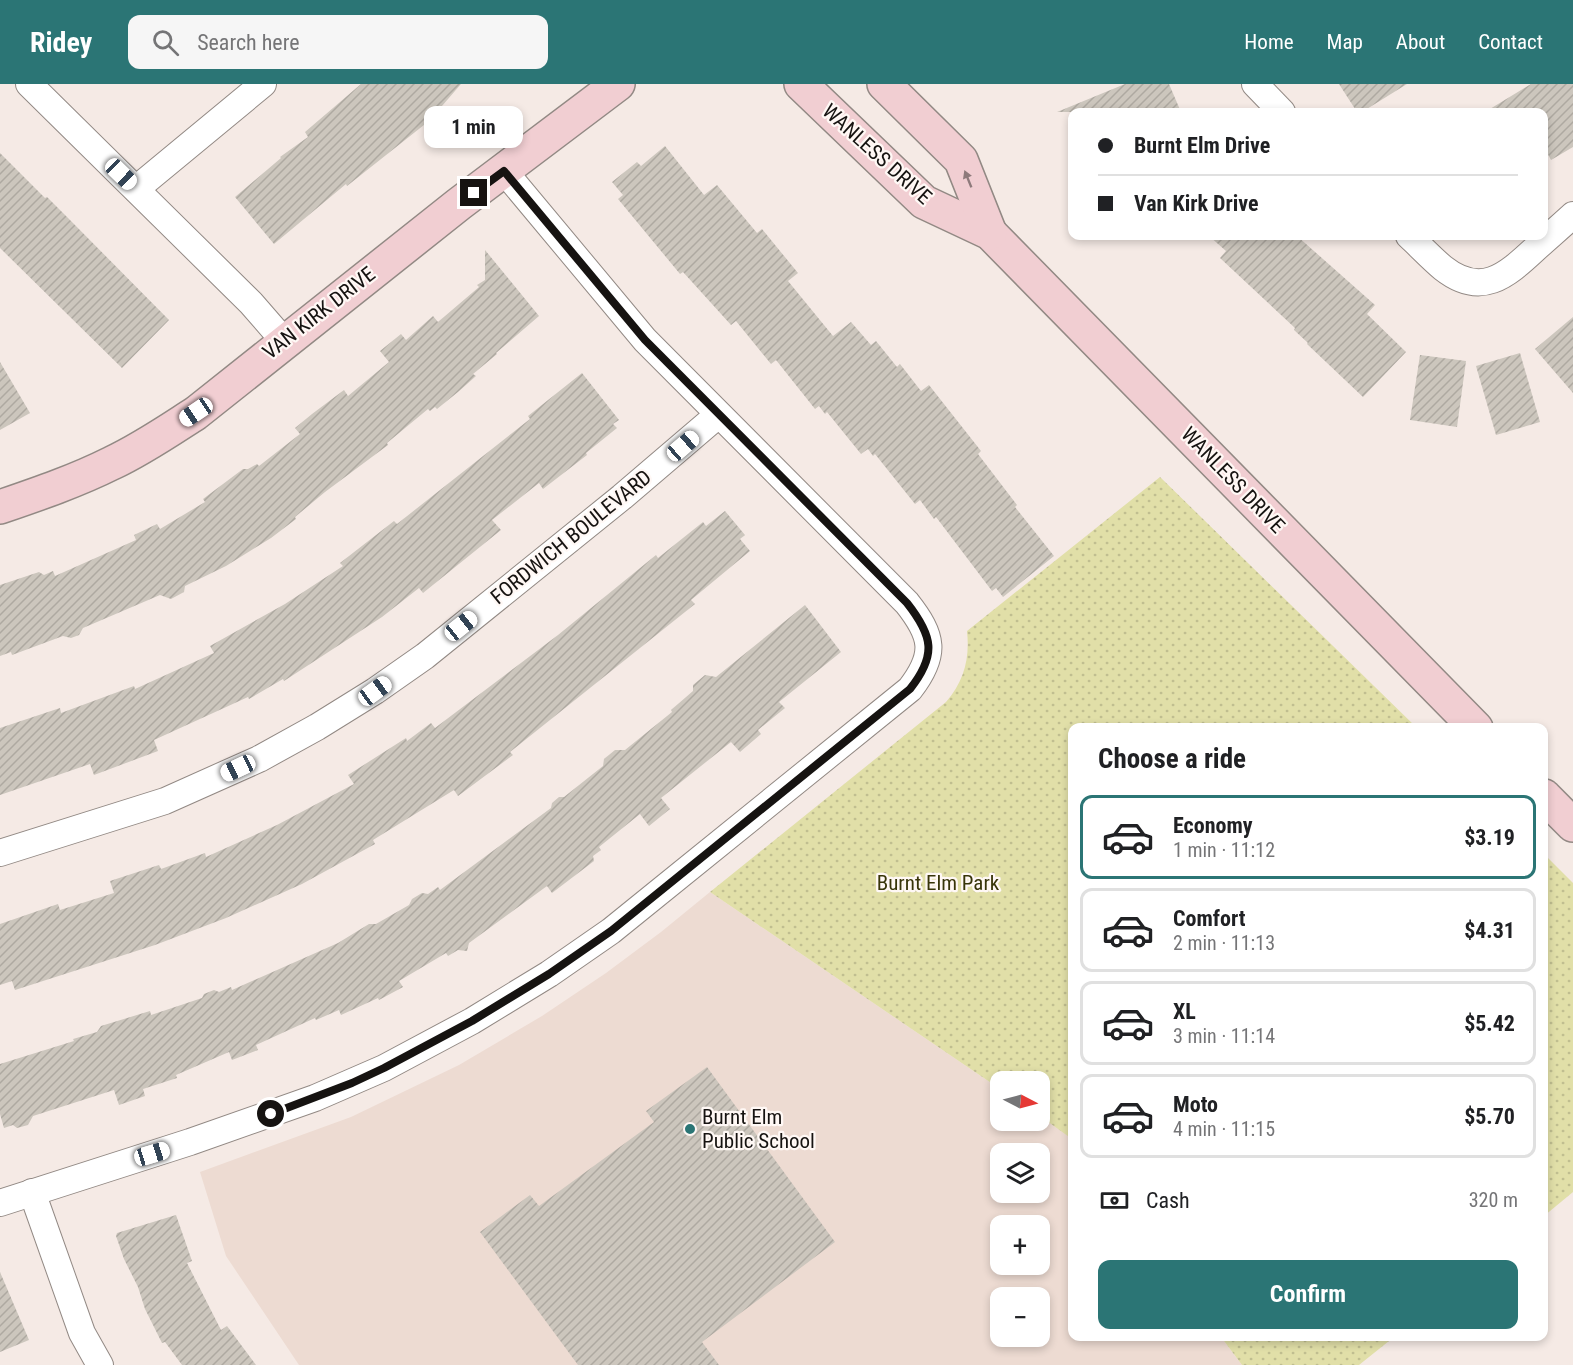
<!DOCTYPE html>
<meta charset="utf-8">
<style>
:root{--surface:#fff;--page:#f6f6f6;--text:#202124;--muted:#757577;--line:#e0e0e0;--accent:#2b7575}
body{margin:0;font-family:"Roboto Condensed",sans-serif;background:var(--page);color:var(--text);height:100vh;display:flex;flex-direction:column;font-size:22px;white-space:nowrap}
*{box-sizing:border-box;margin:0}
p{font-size:20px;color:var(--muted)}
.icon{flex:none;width:33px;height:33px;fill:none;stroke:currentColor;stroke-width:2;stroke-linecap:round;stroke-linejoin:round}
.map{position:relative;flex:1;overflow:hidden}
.details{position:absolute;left:1068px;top:639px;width:480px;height:618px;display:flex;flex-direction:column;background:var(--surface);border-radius:12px;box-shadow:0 3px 9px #0003}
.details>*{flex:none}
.top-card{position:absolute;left:1068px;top:24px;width:480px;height:132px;border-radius:12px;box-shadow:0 3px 9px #0003;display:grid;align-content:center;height:132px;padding:0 30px;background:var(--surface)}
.needle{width:39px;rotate:96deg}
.buttons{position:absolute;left:990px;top:987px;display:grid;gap:12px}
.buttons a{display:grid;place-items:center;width:60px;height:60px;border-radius:12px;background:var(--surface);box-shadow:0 3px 9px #0003;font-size:30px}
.end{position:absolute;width:27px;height:27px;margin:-14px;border:8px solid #161311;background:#fff;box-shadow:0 0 0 3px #fff}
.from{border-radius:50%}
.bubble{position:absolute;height:42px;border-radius:12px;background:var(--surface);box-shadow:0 3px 9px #0003;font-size:20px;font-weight:700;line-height:42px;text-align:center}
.car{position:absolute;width:18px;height:36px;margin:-18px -9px;border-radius:8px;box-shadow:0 0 4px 2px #0007;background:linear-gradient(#fff 24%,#345 0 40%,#fff 0 76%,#345 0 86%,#fff 0)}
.top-card b{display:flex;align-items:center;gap:21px;height:57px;font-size:22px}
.top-card b+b{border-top:2px solid var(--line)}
.top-card i{width:15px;height:15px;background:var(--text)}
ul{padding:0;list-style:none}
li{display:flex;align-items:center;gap:18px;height:84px;margin:0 12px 9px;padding:0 18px;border:3px solid var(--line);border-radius:12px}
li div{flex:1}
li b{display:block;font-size:22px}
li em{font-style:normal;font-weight:700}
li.current{border-color:var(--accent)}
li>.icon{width:54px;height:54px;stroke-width:1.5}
h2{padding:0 30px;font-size:27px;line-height:72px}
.pay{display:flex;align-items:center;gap:15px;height:66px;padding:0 30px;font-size:22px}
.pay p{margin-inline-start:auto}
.cta{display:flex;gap:12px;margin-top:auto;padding:12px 30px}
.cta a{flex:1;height:69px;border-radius:12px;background:var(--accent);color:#fff;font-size:24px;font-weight:700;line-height:69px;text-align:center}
header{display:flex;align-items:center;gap:36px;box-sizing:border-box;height:84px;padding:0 30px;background:var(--accent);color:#fff}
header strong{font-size:28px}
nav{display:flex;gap:33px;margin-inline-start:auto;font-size:21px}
.search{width:420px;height:54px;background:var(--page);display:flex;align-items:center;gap:15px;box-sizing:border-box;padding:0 21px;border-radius:12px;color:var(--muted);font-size:22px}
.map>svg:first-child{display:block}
.built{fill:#eddbd2;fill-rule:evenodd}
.park{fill:url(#park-dots)}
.building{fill:url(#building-hatch)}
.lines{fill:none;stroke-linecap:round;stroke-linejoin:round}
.street-casing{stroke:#928984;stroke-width:28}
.secondary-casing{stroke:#928984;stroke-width:36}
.street{stroke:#fff;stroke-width:26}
.secondary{stroke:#f1ced2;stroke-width:33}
.oneway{fill:#8e7a7b}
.route{stroke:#161311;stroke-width:8}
.poi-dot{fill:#2b7575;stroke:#fff8f5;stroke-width:2}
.labels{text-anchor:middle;stroke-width:4.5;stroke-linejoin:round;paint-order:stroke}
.street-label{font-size:21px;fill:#161311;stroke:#fff8f5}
.park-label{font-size:21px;fill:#383509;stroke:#fff8f5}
.poi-label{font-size:21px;fill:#161311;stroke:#fff8f5;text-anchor:start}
</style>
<header>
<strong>Ridey</strong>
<div class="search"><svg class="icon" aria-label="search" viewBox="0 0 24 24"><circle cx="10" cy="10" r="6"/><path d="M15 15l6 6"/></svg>Search here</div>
<nav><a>Home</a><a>Map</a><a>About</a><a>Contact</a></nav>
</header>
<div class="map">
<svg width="1573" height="1281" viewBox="0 0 1573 1281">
<defs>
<pattern id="park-dots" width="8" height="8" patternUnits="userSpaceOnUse" patternTransform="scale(1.5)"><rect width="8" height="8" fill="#e1dfa8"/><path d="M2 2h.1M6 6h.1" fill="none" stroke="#c0be90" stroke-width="1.8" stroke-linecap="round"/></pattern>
<pattern id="building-hatch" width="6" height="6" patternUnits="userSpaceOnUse" patternTransform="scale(1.5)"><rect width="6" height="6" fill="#ccc6bd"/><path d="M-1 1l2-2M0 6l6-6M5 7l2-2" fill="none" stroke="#aea9a1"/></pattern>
</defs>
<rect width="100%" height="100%" fill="#f5eae5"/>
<!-- built -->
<path class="built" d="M710,808L1000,1005V1036H1040V1032L1071,1053L1072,1055V1252L1221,1253L1242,1281H299L226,1172L200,1088L351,1033L459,981L542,932L606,889L661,848ZM1000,1070H1040V1108H1000ZM1000,1142H1040V1180H1000ZM1000,1214H1040V1252H1000Z"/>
<!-- park -->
<g class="park">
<path d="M1160,393L1416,643L1072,644V1055L1040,1032V998H1000V1005L710,808L946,618C964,597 970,575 967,547Z"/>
<path d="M1544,770L1573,799V1108L1544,1132Z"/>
<path d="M1221,1253H1394L1359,1281H1242Z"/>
</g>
<!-- building -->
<g class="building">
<path d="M361,0H461L429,37L347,102L346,100L274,160L235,113L281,74L280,73L308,53L305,48Z"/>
<path d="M1125,0H1169L1181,28H1057Z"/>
<path d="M1339,0H1407L1362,28H1357Z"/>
<path d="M1531,0H1573V63L1551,76L1544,63V28H1485Z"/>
<path d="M665,62L704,111L717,101L757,149L762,145L798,189L788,197L833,252L851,238L871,261L876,257L897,283L900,280L921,307L929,301L981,367L978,370L1017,421L1015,423L1054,472L1003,513L996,504L992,507L936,433L934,435L920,416L915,420L875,370L873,372L868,365L861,370L827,328L825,330L819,322L815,325L776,276L771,280L736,237L731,241L683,188L680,190L618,115L623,111L612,98L637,78L641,82Z"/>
<path d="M0,69L45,114L47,113L69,135L169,236L122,284L0,164Z"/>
<path d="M1209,152H1297L1375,221L1367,230L1406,268L1363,313L1307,260L1308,259L1294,246L1295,244L1220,174L1226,167Z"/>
<path d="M485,166L539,232L496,269L497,270L473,290L476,292L458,308L437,325L435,323L430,327L428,325L387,359L388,361L325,408L295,433L296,435L271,454L226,482L185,502L184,508L171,515L160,511L83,544L79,551L71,554L63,552L12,571L11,568L0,572V501L39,488L44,491L53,487L55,492L136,456L134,451L157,440L160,445L205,418L203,415L243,385H248L257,380L259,382L300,350L295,344L312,330L344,306L348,312L389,278L380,267L401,250L406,256L433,232L438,238L479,203L477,201L485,196Z"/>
<path d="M1573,233V309L1535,265Z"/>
<path d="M1520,269L1540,338L1496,351L1476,282Z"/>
<path d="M1420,271L1466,277L1457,343L1410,336Z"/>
<path d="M0,278L30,329L0,346Z"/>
<path d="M582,289L619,336L613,340L617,344L586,369L587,371L543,405L539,399L492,436L501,446L423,509L419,504L382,533L284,597L283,595L249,615L248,613L154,656L158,667L94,691L90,680L0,711V644L60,624L61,629L134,602L135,605L214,569L210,562L285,520L343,482L340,479L394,437L397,440L530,335L528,332Z"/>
<path d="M725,427L745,451L740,455L750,467L691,516L695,520L510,668L513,671L458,712L454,706L373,756L375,760L302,800L226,834L155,861L15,906L12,897L0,901V840L58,820L60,826L114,809L110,797L159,781L161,785L205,769L206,773L277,741L354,700L348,691L406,654L407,657L431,639L435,644L558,551L656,471L658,474L703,438L706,442Z"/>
<path d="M805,521L841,568L779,618L785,624L758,646L761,650L740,668L731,658L661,714L670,725L649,742L640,730L599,763L601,766L593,772L594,777L552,809L547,802L469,859L467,867L458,866L448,872L446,869L399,897L403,903L379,916L378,914L341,931L339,926L316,936L315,934L256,961L258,966L232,976L229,968L176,991L177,994L143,1005L145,1012L119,1021L114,1006L33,1032L28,1041L17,1044L13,1041L4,1044L0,1030V980L74,957L73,955L97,948L101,942L150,927L151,931L202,914L204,910L214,906L219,908L231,903L232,906L338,859L369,840H376L409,821L412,815L422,809L428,810L438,803L440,806L551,724L552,719L559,713H564L603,682L604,675L615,666H625L672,628L671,626L693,607V601L705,591L716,593Z"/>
<path d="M707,983L835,1158L702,1258L719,1281H578L480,1148L530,1111L539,1122L654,1038L646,1027Z"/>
<path d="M176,1131L192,1177L187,1179L221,1246L227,1242L256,1281H182L165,1258L162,1259L145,1225L138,1203L124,1175L116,1152L117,1149Z"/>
<path d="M0,1188L29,1256L0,1268Z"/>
</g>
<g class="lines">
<!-- street casing -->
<g class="street-casing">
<g id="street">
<path d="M29,0L251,219L284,257"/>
<path d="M1255,0L1282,28"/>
<path d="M136,105L263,0"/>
<path d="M1409,152C1420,162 1431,174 1443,184C1481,214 1506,192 1535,165C1547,154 1560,143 1573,131"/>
<path d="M0,769L165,717L259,675L317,643L375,607L425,572L622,413L718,331"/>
<path d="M32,1108L82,1249L100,1281"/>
<path d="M0,1119L190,1058L315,1014L384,984L472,937L549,890L611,847L910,605C937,570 933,552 907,519L645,256L504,87"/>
</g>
</g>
<!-- secondary casing -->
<g class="secondary-casing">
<g id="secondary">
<path d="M801,0L924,118L990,149L1476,644"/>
<path d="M884,0L961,76L990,149"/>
<path d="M0,423C38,410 76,397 112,379C142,365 168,347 196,329L459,120L618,0"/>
<path d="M1544,712L1573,741"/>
</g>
</g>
<!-- street -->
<use href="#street" class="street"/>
<!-- secondary -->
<use href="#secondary" class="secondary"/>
</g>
<!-- one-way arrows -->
<defs><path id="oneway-solid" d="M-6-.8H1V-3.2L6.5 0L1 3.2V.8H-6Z" transform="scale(1.5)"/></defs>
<use class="oneway" href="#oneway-solid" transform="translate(968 95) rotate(-112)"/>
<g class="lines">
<!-- route -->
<path class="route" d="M271,1030L352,999L384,984L472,937L549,890L611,847L910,605C937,571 933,552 907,519L645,256L504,87L474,109"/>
</g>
<!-- markers -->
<circle class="poi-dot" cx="690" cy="1045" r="6"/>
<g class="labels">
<!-- street labels -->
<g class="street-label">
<text transform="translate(877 70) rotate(42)" y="7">WANLESS DRIVE</text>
<text transform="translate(319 229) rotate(-38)" y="7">VAN KIRK DRIVE</text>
<text transform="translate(1233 396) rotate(46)" y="7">WANLESS DRIVE</text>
<text transform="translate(571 453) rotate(-39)" y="7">FORDWICH BOULEVARD</text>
</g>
<!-- park labels -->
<g class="park-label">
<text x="938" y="806">Burnt Elm Park</text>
</g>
<!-- poi labels -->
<g class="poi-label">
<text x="702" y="1040">Burnt Elm<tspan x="702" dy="24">Public School</tspan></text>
</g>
</g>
</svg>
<div class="buttons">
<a><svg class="needle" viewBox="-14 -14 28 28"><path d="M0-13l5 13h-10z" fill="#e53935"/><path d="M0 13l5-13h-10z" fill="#757577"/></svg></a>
<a><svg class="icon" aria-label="layers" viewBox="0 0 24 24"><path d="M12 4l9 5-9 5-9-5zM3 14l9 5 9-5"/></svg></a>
<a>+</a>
<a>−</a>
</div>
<i class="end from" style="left:271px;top:1030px"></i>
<i class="end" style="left:474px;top:109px"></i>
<div class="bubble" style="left:424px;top:22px;width:99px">1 min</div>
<i class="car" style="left:121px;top:90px;rotate:134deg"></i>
<i class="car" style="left:196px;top:328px;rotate:236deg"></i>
<i class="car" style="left:683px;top:362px;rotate:49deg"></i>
<i class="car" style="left:461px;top:542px;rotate:51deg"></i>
<i class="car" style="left:375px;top:607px;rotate:54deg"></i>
<i class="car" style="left:238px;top:684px;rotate:245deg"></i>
<i class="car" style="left:152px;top:1070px;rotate:73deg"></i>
<div class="top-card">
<b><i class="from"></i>Burnt Elm Drive</b>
<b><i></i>Van Kirk Drive</b>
</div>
<section class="details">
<h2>Choose a ride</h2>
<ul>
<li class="current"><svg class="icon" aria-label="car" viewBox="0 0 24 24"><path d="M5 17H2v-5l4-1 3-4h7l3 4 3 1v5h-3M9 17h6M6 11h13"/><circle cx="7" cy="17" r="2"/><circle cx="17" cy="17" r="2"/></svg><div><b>Economy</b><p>1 min · 11:12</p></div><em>$3.19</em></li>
<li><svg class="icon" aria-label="car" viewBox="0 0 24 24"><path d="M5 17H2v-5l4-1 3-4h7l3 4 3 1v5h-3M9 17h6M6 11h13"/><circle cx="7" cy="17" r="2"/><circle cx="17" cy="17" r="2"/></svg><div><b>Comfort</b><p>2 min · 11:13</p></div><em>$4.31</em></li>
<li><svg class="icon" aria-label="car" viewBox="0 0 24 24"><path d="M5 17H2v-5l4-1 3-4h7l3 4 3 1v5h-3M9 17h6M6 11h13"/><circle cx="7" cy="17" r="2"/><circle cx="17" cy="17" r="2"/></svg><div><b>XL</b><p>3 min · 11:14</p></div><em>$5.42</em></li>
<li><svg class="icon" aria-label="car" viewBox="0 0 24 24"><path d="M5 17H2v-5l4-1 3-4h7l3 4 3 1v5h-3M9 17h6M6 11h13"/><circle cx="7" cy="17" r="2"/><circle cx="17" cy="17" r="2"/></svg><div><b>Moto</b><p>4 min · 11:15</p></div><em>$5.70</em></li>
</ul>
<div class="pay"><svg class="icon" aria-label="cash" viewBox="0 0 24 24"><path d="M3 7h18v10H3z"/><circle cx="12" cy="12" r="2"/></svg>Cash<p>320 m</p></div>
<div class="cta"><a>Confirm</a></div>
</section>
</div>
